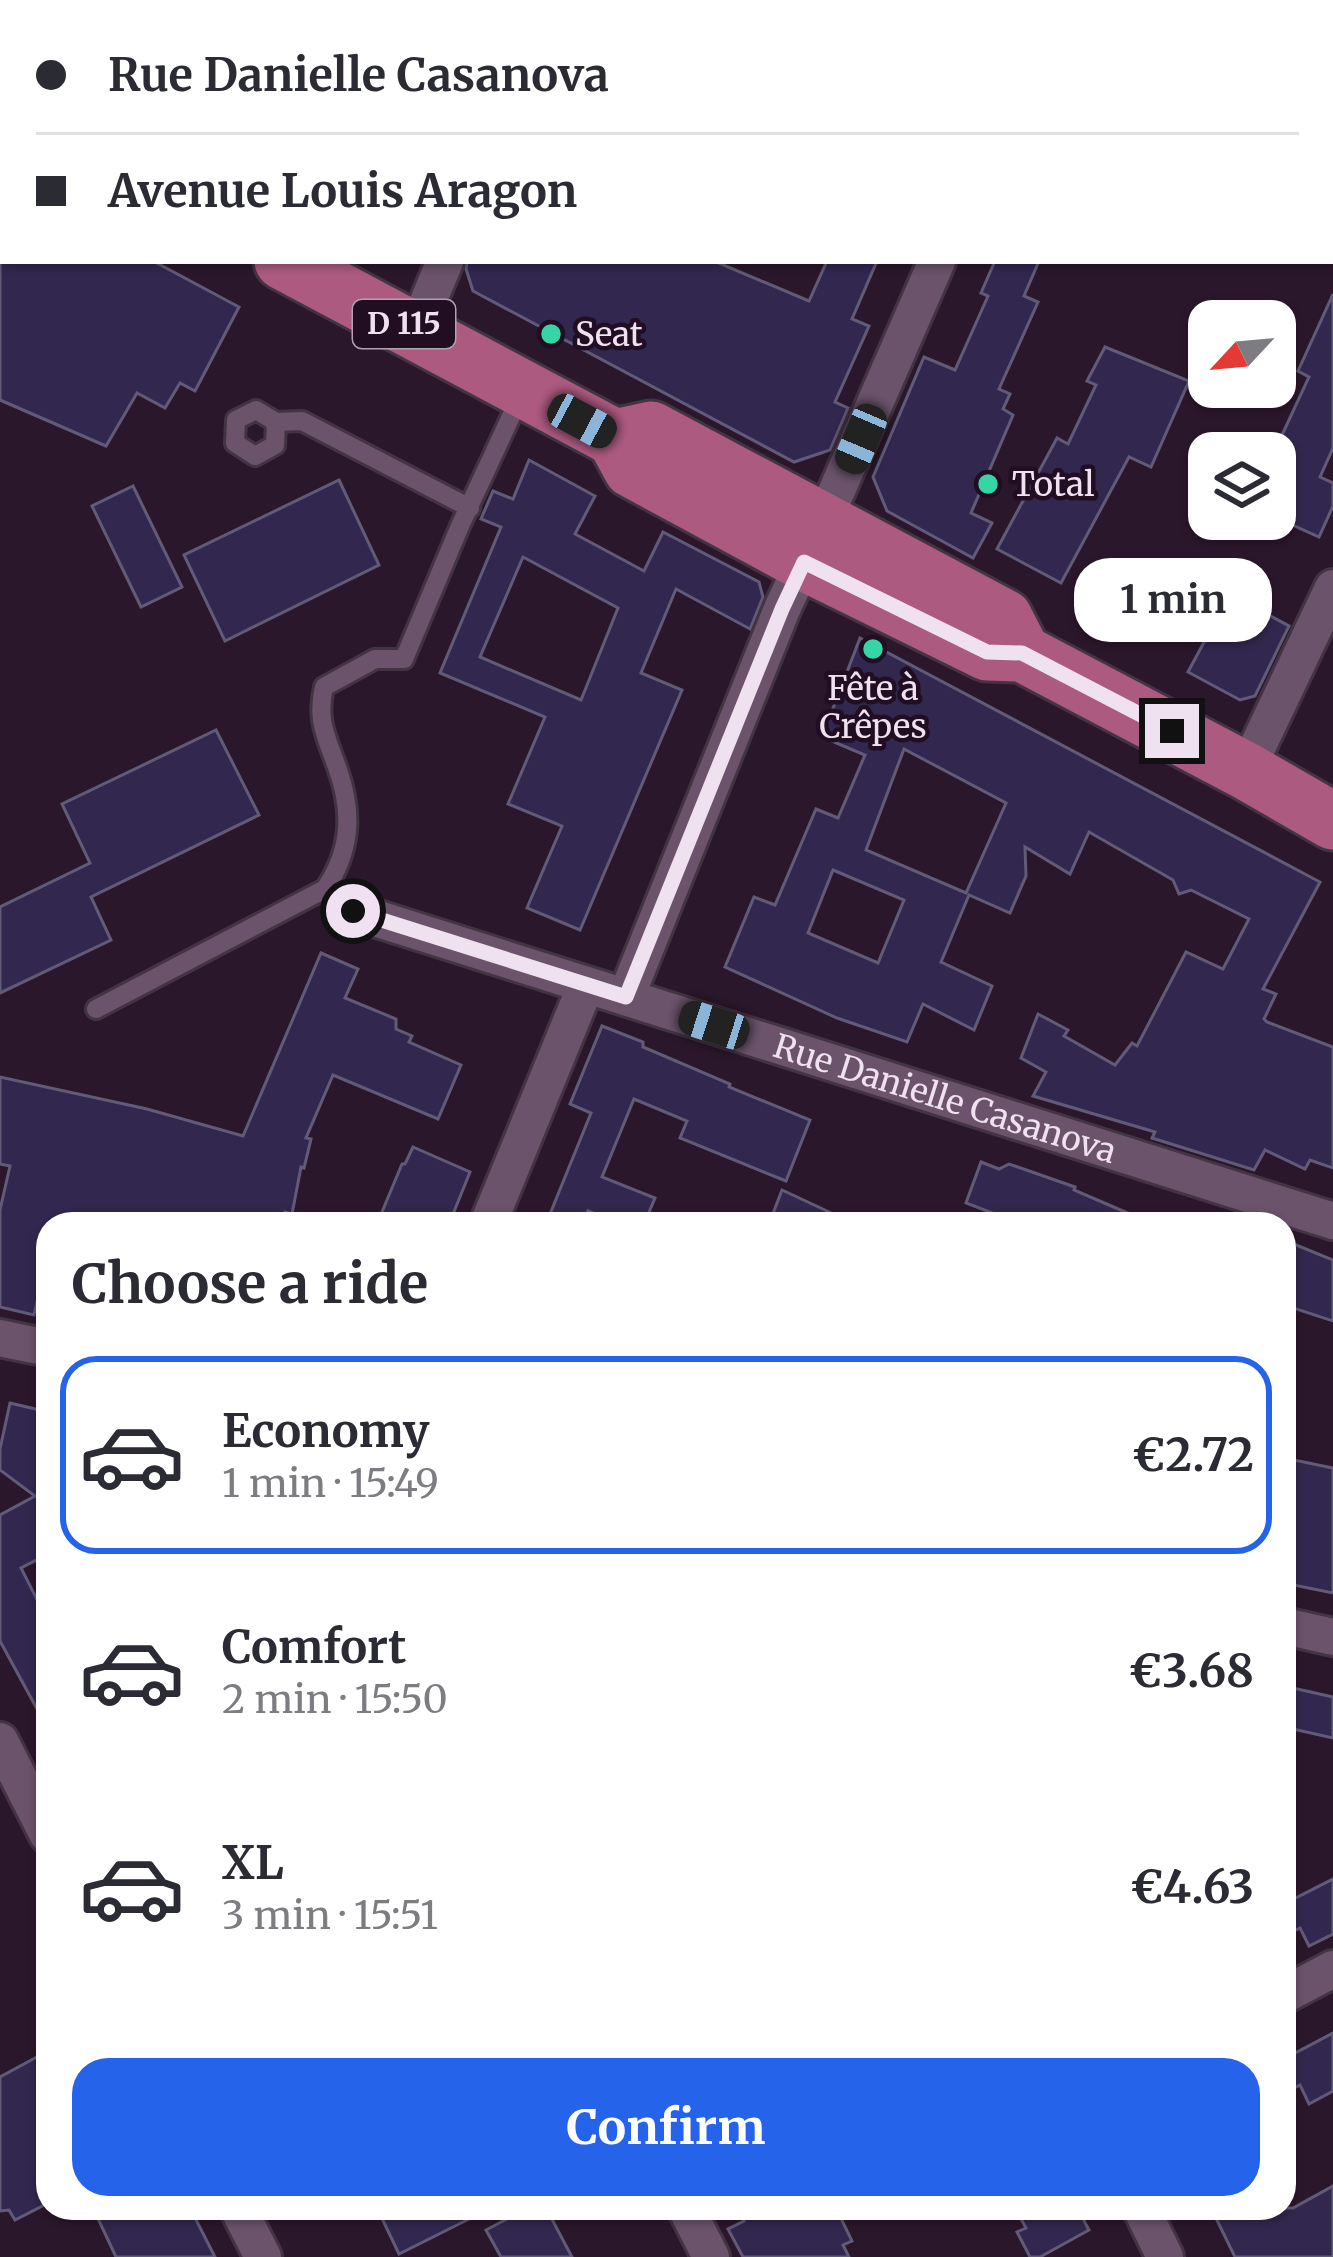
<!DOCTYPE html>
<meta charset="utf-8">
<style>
:root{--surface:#fff;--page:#f2f2f3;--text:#2b2b33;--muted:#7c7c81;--line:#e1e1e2;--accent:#2563eb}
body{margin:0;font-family:Merriweather,serif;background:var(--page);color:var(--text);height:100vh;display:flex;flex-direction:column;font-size:45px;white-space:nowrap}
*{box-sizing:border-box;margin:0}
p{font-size:39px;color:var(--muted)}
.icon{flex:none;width:66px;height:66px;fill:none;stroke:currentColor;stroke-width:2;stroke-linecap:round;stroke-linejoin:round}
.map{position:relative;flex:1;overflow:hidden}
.details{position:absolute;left:36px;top:1212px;width:1260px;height:1008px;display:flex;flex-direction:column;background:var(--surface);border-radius:36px;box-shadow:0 3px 9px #0004}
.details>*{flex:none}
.top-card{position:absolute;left:0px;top:0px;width:1335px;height:264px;box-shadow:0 3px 9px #0004;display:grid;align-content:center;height:264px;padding:0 36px;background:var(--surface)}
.needle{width:78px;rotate:244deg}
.controls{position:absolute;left:1188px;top:300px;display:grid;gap:24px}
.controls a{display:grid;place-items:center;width:108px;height:108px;border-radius:24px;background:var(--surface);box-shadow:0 3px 9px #0004;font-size:60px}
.end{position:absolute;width:54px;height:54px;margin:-27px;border:15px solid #efe1ef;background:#111;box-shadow:0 0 0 6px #111}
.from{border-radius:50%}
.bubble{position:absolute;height:84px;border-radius:36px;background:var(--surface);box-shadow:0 3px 9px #0004;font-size:39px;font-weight:700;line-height:84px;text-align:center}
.car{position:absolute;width:36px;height:72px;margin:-36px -18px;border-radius:15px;box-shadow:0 0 9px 3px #0007;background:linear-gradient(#222 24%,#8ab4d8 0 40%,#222 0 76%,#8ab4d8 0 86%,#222 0)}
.top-card b{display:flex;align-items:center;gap:42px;height:114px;font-size:45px}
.top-card b+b{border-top:3px solid var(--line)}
.top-card i{width:30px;height:30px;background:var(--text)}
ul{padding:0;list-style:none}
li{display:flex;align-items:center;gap:36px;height:198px;margin:0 24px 18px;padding:0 12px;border:6px solid transparent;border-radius:36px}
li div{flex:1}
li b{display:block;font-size:45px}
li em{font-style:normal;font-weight:700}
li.current{border-color:var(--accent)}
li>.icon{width:108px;height:108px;stroke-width:1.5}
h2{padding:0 36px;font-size:54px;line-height:144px}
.primary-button{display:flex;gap:24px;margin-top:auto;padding:24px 36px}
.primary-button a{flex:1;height:138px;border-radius:36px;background:var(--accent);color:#fff;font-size:48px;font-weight:700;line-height:138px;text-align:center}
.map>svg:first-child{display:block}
.building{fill:#32274e;stroke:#625b78;stroke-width:3;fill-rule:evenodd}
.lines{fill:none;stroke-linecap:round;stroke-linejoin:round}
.lane-casing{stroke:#433444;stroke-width:24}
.street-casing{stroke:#433444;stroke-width:42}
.primary-casing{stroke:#433444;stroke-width:63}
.lane{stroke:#6b536b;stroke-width:18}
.street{stroke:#6b536b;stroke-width:36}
.primary{stroke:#ac5a80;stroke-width:57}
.route{stroke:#efe1ef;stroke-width:15}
.poi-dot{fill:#37d4a6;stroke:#210e22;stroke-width:4.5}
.labels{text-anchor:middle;stroke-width:9;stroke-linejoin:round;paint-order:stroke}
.shield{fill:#210e22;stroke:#b1a2b2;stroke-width:3}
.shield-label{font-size:30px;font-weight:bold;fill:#efe1ef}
.poi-label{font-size:33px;fill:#efe1ef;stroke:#210e22;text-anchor:start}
.street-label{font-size:33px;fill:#efe1ef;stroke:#210e22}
</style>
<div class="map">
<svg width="1333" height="2257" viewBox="0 0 1333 2257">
<rect width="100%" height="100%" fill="#2b172b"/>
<!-- building -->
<g class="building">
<path d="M0,261H153L239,307L195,391L180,383L165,408L137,393L106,446L0,400Z"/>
<path d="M467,261H714L809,301L827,261H877L852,319L869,326L835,402L848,408L830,450L794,462L473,291L466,269Z"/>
<path d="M995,261H1039L1024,296L1038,302L999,389L1010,394L1003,409L1013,415L971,513L992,523L973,558L887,511L873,477L924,357L955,370L988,296L981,293Z"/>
<path d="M1333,294V448L1320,477L1333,483V506L1319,537L1275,517V450L1309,377L1298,371Z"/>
<path d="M1105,347L1189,381L1151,467L1129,457L1061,583L997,549L1057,438L1068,444L1096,385L1087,381Z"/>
<path d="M529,460L595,496L575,534L644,571L663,532L759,582L763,597L750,629L676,589L641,673L682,690L580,930L527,908L562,826L508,804L545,717L440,673L501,527L481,519L493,491L513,499ZM523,557L618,608L581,700L480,657Z"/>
<path d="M339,480L379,565L225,641L184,555Z"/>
<path d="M133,486L182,587L141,607L92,506Z"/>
<path d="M1230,594L1289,626L1255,696L1240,700L1188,672Z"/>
<path d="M860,638L1320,882L1263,989L1276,994L1264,1019L1267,1022L1333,1047V1168L1310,1160L1305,1169L1265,1150L1254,1170L1152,1138L1155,1132L1033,1096L1046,1072L1021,1058L1038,1014L1068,1030L1064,1036L1115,1065L1132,1043L1137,1046L1186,952L1223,969L1249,919L1191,890L1179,894L1173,880L1089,832L1070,874L1025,847L1026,876L1010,913L969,895L941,962L992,986L974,1030L923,1004L907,1042L837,1018L725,967L754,897L775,905L816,809L838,818L865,755L822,737ZM904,749L1006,803L966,893L866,850ZM833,870L904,900L878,963L808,933Z"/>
<path d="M216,730L259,815L91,897L111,940L0,993V907L90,863L62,804Z"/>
<path d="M321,953L358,969L345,998L396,1019V1029L412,1036L409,1042L461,1065L438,1119L333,1075L306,1138L311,1139L304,1168L301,1167L292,1214L285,1212L282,1224H48V1255L34,1315L0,1307V1210L10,1166L0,1164V1077L147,1109L243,1136Z"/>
<path d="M602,1026L643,1042V1047L730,1084L729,1087L810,1120L786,1181L680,1138L687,1121L634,1099L602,1177L655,1198L644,1224H621L588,1211L582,1224H546L591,1113L570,1104Z"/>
<path d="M413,1147L470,1172L449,1224H377L402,1164H405Z"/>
<path d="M981,1162L999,1169L1009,1164L1075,1187L1074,1190L1153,1224H1021L966,1203Z"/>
<path d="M782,1190L855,1224H769Z"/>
<path d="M1284,1240L1333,1260V1321L1284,1305Z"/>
<path d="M10,1403L48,1412V1554L21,1568L48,1621V1729L0,1641V1515L35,1496L0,1470V1449Z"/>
<path d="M1289,1459L1333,1468V1593L1284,1583V1484Z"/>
<path d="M1284,1686L1333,1697V1738L1284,1727Z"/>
<path d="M1333,1879V1934L1309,1946L1300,1928L1284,1936V1904Z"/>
<path d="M1333,2033V2091L1309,2104L1300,2085L1284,2093V2059Z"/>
<path d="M48,2051V2203L15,2220L9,2210L0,2211V2077Z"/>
<path d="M1333,2186V2257H1235L1211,2208H1293Z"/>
<path d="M93,2208H190L215,2257H116Z"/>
<path d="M377,2208H491L399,2254Z"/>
<path d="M528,2208H546L572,2257H501L486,2230Z"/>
<path d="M738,2208H836L852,2241L843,2245L849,2257H743L728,2229L744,2221Z"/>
<path d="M1015,2208H1077L1089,2230L1040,2257H1030L1017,2232L1026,2228Z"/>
</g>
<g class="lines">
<!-- lane casing -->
<g class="lane-casing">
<g id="lane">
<path d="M276,422L275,445L255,456L235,443L236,420L256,410L276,422L302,421L470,508"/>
<path d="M96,1009L325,889C351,851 353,813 338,770C327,738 316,721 324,687L375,659H404L460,526L521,395"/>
</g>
</g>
<!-- street casing -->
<g class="street-casing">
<g id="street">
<path d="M143,3L144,0"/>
<path d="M557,3L558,0"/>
<path d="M1049,3L1051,0"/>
<path d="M1332,109L1333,110"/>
<path d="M416,331L445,261"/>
<path d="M824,520L937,261"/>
<path d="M1246,771L1333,588"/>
<path id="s1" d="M353,911L1333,1221"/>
<path d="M626,997L782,609L804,562"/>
<path d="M488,1224L586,985"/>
<path d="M0,1338L48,1348"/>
<path d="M1284,1626L1333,1637"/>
<path d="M0,1741L48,1835"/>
<path d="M1284,1995L1333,1969"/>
<path d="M238,2208L263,2257"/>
<path d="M686,2208L711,2257"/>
<path d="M1141,2208L1165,2257"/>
</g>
</g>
<!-- primary casing -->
<g class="primary-casing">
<g id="primary">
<path d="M0,114L3,116"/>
<path d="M283,261L615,438L632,469L804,562L987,652L1022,653L1246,771L1333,821"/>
<path d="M615,438L651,430L1004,618L1019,647"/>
</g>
</g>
<!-- lane -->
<use href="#lane" class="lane"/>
<!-- street -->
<use href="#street" class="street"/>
<!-- primary -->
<use href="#primary" class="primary"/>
</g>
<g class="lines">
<!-- route -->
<path class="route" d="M353,911L626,997L782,609L804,562L987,652L1022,653L1172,731"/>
</g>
<!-- markers -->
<g class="poi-dot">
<circle cx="551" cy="334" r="12"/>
<circle cx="988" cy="484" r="12"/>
<circle cx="873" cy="649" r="12"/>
</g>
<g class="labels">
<!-- shield labels -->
<rect class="shield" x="353" y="300" width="102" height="48" rx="9"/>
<g class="shield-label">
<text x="404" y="334">D 115</text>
</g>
<!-- poi labels -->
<g class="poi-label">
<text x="575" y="346">Seat</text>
<text x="1012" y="496">Total</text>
<text x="873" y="700" text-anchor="middle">Fête à<tspan x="873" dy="38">Crêpes</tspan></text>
</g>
<!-- street labels -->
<g class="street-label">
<text dy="12" stroke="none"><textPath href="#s1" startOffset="621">Rue Danielle Casanova</textPath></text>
</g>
</g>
</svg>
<div class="controls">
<a><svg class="needle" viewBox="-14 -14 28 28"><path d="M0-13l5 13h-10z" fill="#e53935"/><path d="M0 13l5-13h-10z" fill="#7c7c81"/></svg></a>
<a><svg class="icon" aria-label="layers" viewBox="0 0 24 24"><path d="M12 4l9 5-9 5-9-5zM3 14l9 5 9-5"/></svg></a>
</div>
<i class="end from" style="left:353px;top:911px"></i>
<i class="end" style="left:1172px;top:731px"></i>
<div class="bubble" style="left:1074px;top:558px;width:198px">1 min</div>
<i class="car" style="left:582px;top:421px;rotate:118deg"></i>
<i class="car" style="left:861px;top:439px;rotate:203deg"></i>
<i class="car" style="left:714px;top:1025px;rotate:288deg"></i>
<div class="top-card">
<b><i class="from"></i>Rue Danielle Casanova</b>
<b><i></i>Avenue Louis Aragon</b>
</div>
<section class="details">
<h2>Choose a ride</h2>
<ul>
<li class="current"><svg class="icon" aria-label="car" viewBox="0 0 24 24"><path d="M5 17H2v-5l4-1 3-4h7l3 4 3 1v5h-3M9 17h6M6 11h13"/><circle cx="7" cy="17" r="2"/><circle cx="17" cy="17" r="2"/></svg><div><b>Economy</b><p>1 min · 15:49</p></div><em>€2.72</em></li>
<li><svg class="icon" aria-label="car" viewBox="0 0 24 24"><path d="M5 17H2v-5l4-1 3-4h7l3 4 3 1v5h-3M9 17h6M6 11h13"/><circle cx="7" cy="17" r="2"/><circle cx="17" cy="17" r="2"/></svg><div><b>Comfort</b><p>2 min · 15:50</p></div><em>€3.68</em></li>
<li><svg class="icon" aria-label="car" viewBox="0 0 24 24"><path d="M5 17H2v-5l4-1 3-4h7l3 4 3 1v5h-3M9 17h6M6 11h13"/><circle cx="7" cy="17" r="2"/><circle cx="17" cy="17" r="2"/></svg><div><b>XL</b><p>3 min · 15:51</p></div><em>€4.63</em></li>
</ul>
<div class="primary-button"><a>Confirm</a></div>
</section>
</div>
